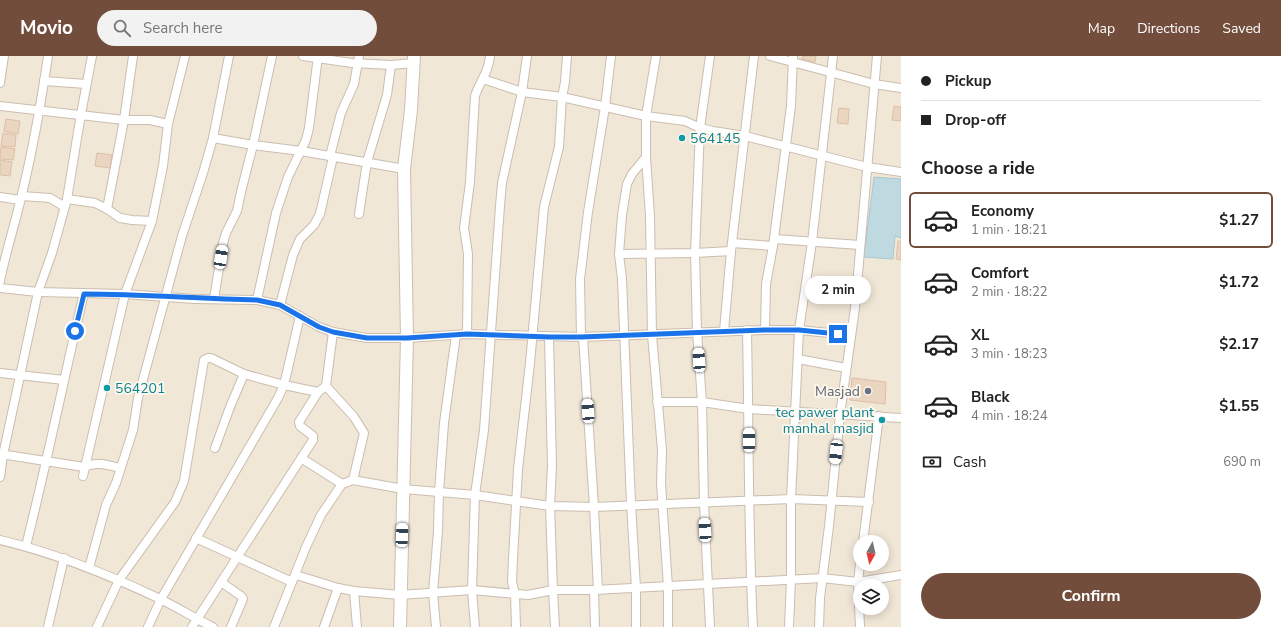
<!DOCTYPE html>
<meta charset="utf-8">
<style>
:root{--surface:#fff;--page:#f2f2f2;--text:#222;--muted:#767676;--line:#e0e0e0;--accent:#734d3c}
body{margin:0;font-family:"Nunito Sans",sans-serif;background:var(--page);color:var(--text);height:100vh;display:flex;flex-direction:column;font-size:15px;white-space:nowrap}
*{box-sizing:border-box;margin:0}
p{font-size:13px;color:var(--muted)}
.icon{flex:none;width:22px;height:22px;fill:none;stroke:currentColor;stroke-width:2;stroke-linecap:round;stroke-linejoin:round}
.map{position:relative;flex:1;overflow:hidden}
.side{display:flex;flex-direction:column;background:var(--surface);width:380px}
.side>*{flex:none}
.hud{display:grid;align-content:center;height:88px;padding:0 20px;background:var(--surface)}
.needle{width:26px;rotate:188deg}
.buttons{position:absolute;left:853px;top:479px;display:grid;gap:8px}
.buttons a{display:grid;place-items:center;width:36px;height:36px;border-radius:50%;background:var(--surface);box-shadow:0 2px 10px #0003;font-size:20px}
.end{position:absolute;width:18px;height:18px;margin:-9px;border:5px solid #1a73e8;background:#fff;box-shadow:0 0 0 2px #fff}
.from{border-radius:50%}
.bubble{position:absolute;height:28px;border-radius:14px;background:var(--surface);box-shadow:0 2px 10px #0003;font-size:13px;font-weight:700;line-height:28px;text-align:center}
.car{position:absolute;width:12px;height:24px;margin:-12px -6px;border-radius:5px;box-shadow:0 0 3px 1px #0007;background:linear-gradient(#fff 24%,#345 0 40%,#fff 0 76%,#345 0 86%,#fff 0)}
.hud b{display:flex;align-items:center;gap:14px;height:38px;font-size:15px}
.hud b+b{border-top:1px solid var(--line)}
.hud i{width:10px;height:10px;background:var(--text)}
ul{padding:0;list-style:none}
li{display:flex;align-items:center;gap:12px;height:56px;margin:0 8px 6px;padding:0 12px;border:2px solid transparent;border-radius:6px}
li div{flex:1}
li b{display:block;font-size:15px}
li em{font-style:normal;font-weight:700}
li.on{border-color:var(--accent)}
li>.icon{width:36px;height:36px;stroke-width:1.5}
h2{padding:0 20px;font-size:18px;line-height:48px}
.pay{display:flex;align-items:center;gap:10px;height:44px;padding:0 20px;font-size:15px}
.pay p{margin-inline-start:auto}
.action{display:flex;gap:8px;margin-top:auto;padding:8px 20px}
.action a{flex:1;height:46px;border-radius:24px;background:var(--accent);color:#fff;font-size:16px;font-weight:700;line-height:46px;text-align:center}
header{display:flex;align-items:center;gap:24px;box-sizing:border-box;height:56px;padding:0 20px;background:var(--accent);color:#fff}
header strong{font-size:19px}
nav{display:flex;gap:22px;margin-inline-start:auto;font-size:14px}
.search{width:280px;height:36px;background:var(--page);display:flex;align-items:center;gap:10px;box-sizing:border-box;padding:0 14px;border-radius:22px;color:var(--muted);font-size:15px}
main{display:flex;flex:1;min-height:0}
.map>svg:first-child{display:block}
.residential{fill:#f1e7d7;fill-rule:evenodd}
.water{fill:#bfd9e1;stroke:#a6c7d2}
.building{fill:#ead5c1;stroke:#ddbfa5}
.lines{fill:none;stroke-linecap:round;stroke-linejoin:round}
.street-casing{stroke:#cbbdaf;stroke-width:10}
.secondary-casing{stroke:#cdbead;stroke-width:14}
.street{stroke:#fff;stroke-width:8}
.secondary{stroke:#fff;stroke-width:12}
.route{stroke:#1a73e8;stroke-width:5}
.culture-dot{fill:#0f9aa8;stroke:#fdf8ee;stroke-width:1.5}
.worship-dot{fill:#6b7280;stroke:#fdf8ee;stroke-width:1.5}
.labels{text-anchor:middle;stroke-width:3.5;stroke-linejoin:round;paint-order:stroke}
.culture-label{font-size:14px;fill:#0d838f;stroke:#fdf8ee;text-anchor:start}
.worship-label{font-size:14px;fill:#5b616d;stroke:#fdf8ee;text-anchor:end}
</style>
<header>
<strong>Movio</strong>
<div class="search"><svg class="icon" aria-label="search" viewBox="0 0 24 24"><circle cx="10" cy="10" r="6"/><path d="M15 15l6 6"/></svg>Search here</div>
<nav><a>Map</a><a>Directions</a><a>Saved</a></nav>
</header>
<main>
<div class="map">
<svg width="901" height="571" viewBox="0 0 901 571">
<rect width="100%" height="100%" fill="#faf5e8"/>
<!-- residential -->
<path class="residential" d="M0,0H901V571H0ZM860,486H882V508H860ZM860,530H882V552H860Z"/>
<!-- water -->
<path class="water" d="M874,121L901,123V182L895,180L893,203L864,201Z"/>
<!-- building -->
<g class="building">
<path d="M803,0H816L815,6L802,3Z"/>
<path d="M894,50L901,51V65L892,64Z"/>
<path d="M839,52L849,53L848,68L837,67Z"/>
<path d="M6,63L20,65L18,78L4,75Z"/>
<path d="M3,77L16,79L15,91L1,90Z"/>
<path d="M1,91L15,93L13,104L0,103Z"/>
<path d="M97,97L112,99L110,112L95,110Z"/>
<path d="M0,104L12,106L10,120L0,119Z"/>
<path d="M898,185H901V204L896,203Z"/>
<path d="M852,322L886,326L885,348L850,344Z"/>
</g>
<g class="lines">
<!-- street casing -->
<g class="street-casing">
<g id="street">
<path d="M303,0L352,7L391,9L414,7"/>
<path d="M656,0L646,60V101L650,160L652,279L662,394L661,427L668,531V571"/>
<path d="M710,0L700,72L695,197L697,275L702,346L704,447L710,571"/>
<path d="M770,0L874,28L901,32"/>
<path d="M483,23L522,36L562,41L646,60L685,65L700,72L713,75L745,80L867,111L901,116"/>
<path d="M44,25L86,28"/>
<path d="M0,27L4,0"/>
<path d="M0,50L124,64H150L168,68"/>
<path d="M213,82L253,89L301,95L404,113"/>
<path d="M330,100L341,57L354,28L359,0"/>
<path d="M22,140L50,142L65,151"/>
<path d="M0,141L20,144"/>
<path d="M67,143L95,147L107,153L120,162L132,164L152,165"/>
<path d="M107,153L124,64L133,0"/>
<path d="M359,158L367,106L387,39L391,9"/>
<path d="M774,183L860,189"/>
<path d="M732,187L773,190"/>
<path d="M619,198L695,197L731,195"/>
<path d="M0,225C6,195 15,168 22,138C33,93 41,47 48,0"/>
<path d="M0,232L38,236L125,238L194,243L257,244L280,249L319,271L333,276L367,282H407L467,278L581,281L765,274H799L850,279"/>
<path d="M214,243L223,187L226,177L237,155L241,136L253,89L272,0"/>
<path d="M257,244L276,157L288,121L306,84L309,72L318,0"/>
<path d="M280,249L293,199L300,183L314,169L320,158L333,101"/>
<path d="M747,274C749,373 748,472 753,571"/>
<path d="M765,274L766,228L773,190L791,50L793,0"/>
<path d="M724,275L731,195L754,0"/>
<path d="M467,278L468,198L464,172L470,126L475,40C477,33 480,29 483,22C487,15 489,8 490,0"/>
<path d="M549,281L552,410L550,450L553,534L555,571"/>
<path d="M581,281L580,223L588,156L605,51L611,0"/>
<path d="M583,281L594,451L598,534"/>
<path d="M798,303L846,312"/>
<path d="M0,317L64,324"/>
<path d="M326,330L354,361L364,377L353,424"/>
<path d="M657,346H702L749,353L901,362"/>
<path d="M215,392L230,351L244,318"/>
<path d="M0,398L84,411C96,405 108,409 120,412"/>
<path d="M301,402L342,428"/>
<path d="M83,420L125,238L152,165L163,110L168,68L185,0"/>
<path d="M0,421L3,399L38,236L52,197L67,143L81,58L92,0"/>
<path d="M196,482L292,526"/>
<path d="M0,484C55,497 107,518 158,542C177,551 194,562 213,571"/>
<path d="M863,486L879,360"/>
<path d="M26,490C47,406 64,322 84,237"/>
<path d="M89,512L106,449L116,427L133,374L138,342L182,180L203,117L213,82L229,0"/>
<path d="M296,519L338,532L354,535L400,539L472,534L528,539L553,534H594L822,522L858,526L901,519"/>
<path d="M221,526L241,540L243,543L231,571"/>
<path d="M594,534L595,571"/>
<path d="M354,535L357,571"/>
<path d="M48,571L64,502"/>
<path d="M97,571L119,524L175,446L184,425L204,304L208,302H211L244,318L284,329L318,336"/>
<path d="M148,571L161,543L278,342L284,329L300,260"/>
<path d="M192,571L313,384V380L300,370L299,366L318,336L326,330L333,276"/>
<path d="M274,571L306,491L321,459L342,428L353,424L403,433L475,439L550,450L594,451L791,443L869,446"/>
<path d="M324,571L338,532"/>
<path d="M436,571L433,537L438,475L439,436L444,367L456,279"/>
<path d="M475,571L472,534L475,439L484,374L500,150L502,127L522,36L527,0"/>
<path d="M516,571L515,538L512,526L513,503L518,413L530,307L544,151L559,91L562,41L565,26L567,0"/>
<path d="M636,571V532L631,448L622,223L619,198L622,159L627,128L632,118L646,101"/>
<path d="M789,571L791,523V443L799,274L812,186L833,0"/>
<path d="M819,571L820,542L829,470L840,359L855,252L877,0"/>
<path d="M860,571L858,526L860,508"/>
</g>
</g>
<!-- secondary casing -->
<g class="secondary-casing">
<path id="secondary" d="M400,571L407,282L404,113L411,54L414,0"/>
</g>
<!-- street -->
<use href="#street" class="street"/>
<!-- secondary -->
<use href="#secondary" class="secondary"/>
</g>
<g class="lines">
<!-- route -->
<path class="route" d="M75,275L84,238C142,238 199,243 257,244L280,249L319,271L333,276L367,282H407L467,278L549,281H581L765,274H799L838,278"/>
</g>
<!-- markers -->
<g class="culture-dot">
<circle cx="682" cy="82" r="4"/>
<circle cx="107" cy="332" r="4"/>
<circle cx="882" cy="364" r="4"/>
</g>
<circle class="worship-dot" cx="868" cy="335" r="4"/>
<g class="labels">
<!-- culture labels -->
<g class="culture-label">
<text x="690" y="87">564145</text>
<text x="115" y="337">564201</text>
<text x="874" y="361" text-anchor="end">tec pawer plant<tspan x="874" dy="16">manhal masjid</tspan></text>
</g>
<!-- worship labels -->
<g class="worship-label">
<text x="860" y="340">Masjad</text>
</g>
</g>
</svg>
<div class="buttons">
<a><svg class="needle" viewBox="-14 -14 28 28"><path d="M0-13l5 13h-10z" fill="#e53935"/><path d="M0 13l5-13h-10z" fill="#767676"/></svg></a>
<a><svg class="icon" aria-label="layers" viewBox="0 0 24 24"><path d="M12 4l9 5-9 5-9-5zM3 14l9 5 9-5"/></svg></a>
</div>
<i class="end from" style="left:75px;top:275px"></i>
<i class="end" style="left:838px;top:278px"></i>
<div class="bubble" style="left:805px;top:220px;width:66px">2 min</div>
<i class="car" style="left:221px;top:201px;rotate:9deg"></i>
<i class="car" style="left:699px;top:304px;rotate:356deg"></i>
<i class="car" style="left:588px;top:355px;rotate:356deg"></i>
<i class="car" style="left:749px;top:384px;rotate:0deg"></i>
<i class="car" style="left:836px;top:396px;rotate:186deg"></i>
<i class="car" style="left:705px;top:474px;rotate:357deg"></i>
<i class="car" style="left:402px;top:479px;rotate:2deg"></i>
</div>
<section class="side">
<div class="hud">
<b><i class="from"></i>Pickup</b>
<b><i></i>Drop-off</b>
</div>
<h2>Choose a ride</h2>
<ul>
<li class="on"><svg class="icon" aria-label="car" viewBox="0 0 24 24"><path d="M5 17H2v-5l4-1 3-4h7l3 4 3 1v5h-3M9 17h6M6 11h13"/><circle cx="7" cy="17" r="2"/><circle cx="17" cy="17" r="2"/></svg><div><b>Economy</b><p>1 min · 18:21</p></div><em>$1.27</em></li>
<li><svg class="icon" aria-label="car" viewBox="0 0 24 24"><path d="M5 17H2v-5l4-1 3-4h7l3 4 3 1v5h-3M9 17h6M6 11h13"/><circle cx="7" cy="17" r="2"/><circle cx="17" cy="17" r="2"/></svg><div><b>Comfort</b><p>2 min · 18:22</p></div><em>$1.72</em></li>
<li><svg class="icon" aria-label="car" viewBox="0 0 24 24"><path d="M5 17H2v-5l4-1 3-4h7l3 4 3 1v5h-3M9 17h6M6 11h13"/><circle cx="7" cy="17" r="2"/><circle cx="17" cy="17" r="2"/></svg><div><b>XL</b><p>3 min · 18:23</p></div><em>$2.17</em></li>
<li><svg class="icon" aria-label="car" viewBox="0 0 24 24"><path d="M5 17H2v-5l4-1 3-4h7l3 4 3 1v5h-3M9 17h6M6 11h13"/><circle cx="7" cy="17" r="2"/><circle cx="17" cy="17" r="2"/></svg><div><b>Black</b><p>4 min · 18:24</p></div><em>$1.55</em></li>
</ul>
<div class="pay"><svg class="icon" aria-label="cash" viewBox="0 0 24 24"><path d="M3 7h18v10H3z"/><circle cx="12" cy="12" r="2"/></svg>Cash<p>690 m</p></div>
<div class="action"><a>Confirm</a></div>
</section>
</main>
